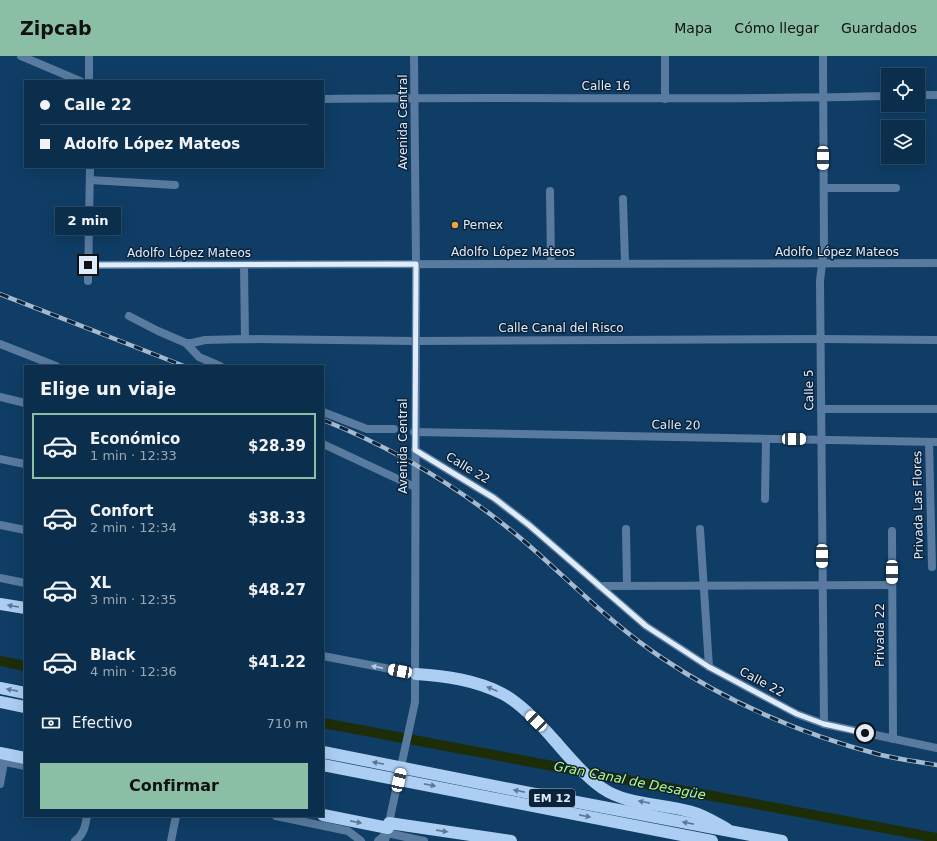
<!DOCTYPE html>
<html lang="es">
<meta charset="utf-8">
<style>
:root{--surface:#0b2e4c;--page:#143653;--text:#f1f3f6;--muted:#9aa8b5;--line:#2b4a64;--accent:#8abfa5}
body{margin:0;font-family:"DejaVu Sans",sans-serif;background:var(--page);color:var(--text);height:100vh;display:flex;flex-direction:column;font-size:15px;white-space:nowrap}
*{box-sizing:border-box;margin:0}
p{font-size:13px;color:var(--muted)}
.icon{flex:none;width:22px;height:22px;fill:none;stroke:currentColor;stroke-width:2;stroke-linecap:round;stroke-linejoin:round}
.map{position:relative;flex:1;overflow:hidden}
.side{position:absolute;left:24px;top:309px;width:300px;height:452px;display:flex;flex-direction:column;background:var(--surface);border-radius:0px;box-shadow:0 4px 16px #0002,0 0 0 1px var(--line)}
.side>*{flex:none}
.hud{position:absolute;left:24px;top:24px;width:300px;height:88px;border-radius:0px;box-shadow:0 4px 16px #0002,0 0 0 1px var(--line);display:grid;align-content:center;height:88px;padding:0 16px;background:var(--surface)}
.buttons{position:absolute;left:881px;top:12px;display:grid;gap:8px}
.buttons a{display:grid;place-items:center;width:44px;height:44px;border-radius:0px;background:var(--surface);box-shadow:0 4px 16px #0002,0 0 0 1px var(--line);font-size:20px}
.end{position:absolute;width:18px;height:18px;margin:-9px;border:5px solid #e0ecf9;background:#111;box-shadow:0 0 0 2px #111}
.from{border-radius:50%}
.bubble{position:absolute;height:28px;border-radius:0px;background:var(--surface);box-shadow:0 4px 16px #0002,0 0 0 1px var(--line);font-size:13px;font-weight:800;line-height:28px;text-align:center}
.car{position:absolute;width:12px;height:24px;margin:-12px -6px;border-radius:5px;box-shadow:0 0 3px 1px #0007;background:linear-gradient(#fff 24%,#345 0 40%,#fff 0 76%,#345 0 86%,#fff 0)}
.hud b{display:flex;align-items:center;gap:14px;height:38px;font-size:15px}
.hud b+b{border-top:1px solid var(--line)}
.hud i{width:10px;height:10px;background:var(--text)}
ul{padding:0;list-style:none}
li{display:flex;align-items:center;gap:12px;height:66px;margin:0 8px 6px;padding:0 8px;border:2px solid transparent;border-radius:0px}
li div{flex:1}
li b{display:block;font-size:15px}
li em{font-style:normal;font-weight:800}
li.on{border-color:var(--accent)}
li>.icon{width:36px;height:36px;stroke-width:1.5}
h2{padding:0 16px;font-size:18px;line-height:48px}
.pay{display:flex;align-items:center;gap:10px;height:44px;padding:0 16px;font-size:15px}
.pay p{margin-inline-start:auto}
.primary-button{display:flex;gap:8px;margin-top:auto;padding:8px 16px}
.primary-button a{flex:1;height:46px;border-radius:0px;background:var(--accent);color:#111;font-size:16px;font-weight:800;line-height:46px;text-align:center}
header{display:flex;align-items:center;gap:24px;box-sizing:border-box;height:56px;padding:0 20px;background:var(--accent);color:#111}
header strong{font-size:19px}
nav{display:flex;gap:22px;margin-inline-start:auto;font-size:14px}
.map>svg:first-child{display:block}
.lines{fill:none;stroke-linecap:round;stroke-linejoin:round}
.canal{stroke:#1d2d08;stroke-width:10}
.minor{stroke:#587b9f;stroke-width:8}
.tertiary{stroke:#587b9f;stroke-width:8}
.motorway{stroke:#accef2;stroke-width:12}
.rail-casing{stroke:#a5bacf;stroke-width:4.5}
.rail{stroke:#0b233b;stroke-width:3;stroke-dasharray:9;stroke-linecap:butt}
.motorway-bridge{stroke:#accef2;stroke-width:12}
.oneway{fill:#5c7896}
.oneway2{fill:#b7cade}
.route{stroke:#e0ecf9;stroke-width:5}
.poi-dot{fill:#f1a540;stroke:#0b233b;stroke-width:1.5}
.labels{text-anchor:middle;stroke-width:3;stroke-linejoin:round;paint-order:stroke}
.shield{fill:#0b233b;stroke:#a0b0c0;stroke-width:1}
.shield-label{font-size:11px;font-weight:bold;fill:#e0ecf9}
.street-label{font-size:12px;fill:#e0ecf9;stroke:#0b233b}
.poi-label{font-size:12px;fill:#e0ecf9;stroke:#0b233b;text-anchor:start}
.water-label{font-size:13px;font-style:italic;fill:#bbfc6e;stroke:#0b233b}
</style>
<header>
<strong>Zipcab</strong>
<nav><a>Mapa</a><a>Cómo llegar</a><a>Guardados</a></nav>
</header>
<div class="map">
<svg width="937" height="785" viewBox="0 0 937 785">
<rect width="100%" height="100%" fill="#0f3d65"/>
<g class="lines">
<!-- canal -->
<g class="canal">
<path d="M0,605L25,610"/>
<path d="M323,667L937,782"/>
</g>
<!-- minor -->
<g class="minor">
<path d="M21,0L80,25"/>
<path d="M89,0V25"/>
<path d="M665,0V43"/>
<path d="M823,0L824,191L820,225L824,668"/>
<path d="M918,39H937"/>
<path d="M323,43C511,40 700,45 888,40"/>
<path d="M90,124L175,129"/>
<path d="M824,132H896"/>
<path d="M550,135L551,208"/>
<path d="M623,143L625,207"/>
<path d="M88,209L937,207"/>
<path d="M244,209L245,283"/>
<path d="M88,225L90,111"/>
<path d="M129,260L158,275L186,287L199,301L220,310"/>
<path d="M186,287H192L205,284L245,283L415,285L821,283L937,284"/>
<path d="M0,288L56,310"/>
<path d="M0,341L25,347"/>
<path d="M821,353H937"/>
<path d="M323,356L367,373H394"/>
<path d="M414,376L937,386"/>
<path d="M929,386L932,511"/>
<path d="M323,388L415,431"/>
<path d="M415,394L494,442L529,469L646,570L709,611L797,658L824,668L937,692"/>
<path d="M0,403L25,408"/>
<path d="M765,443L766,383"/>
<path d="M0,469L25,474"/>
<path d="M626,473L627,530"/>
<path d="M700,473L709,611"/>
<path d="M892,475L893,683"/>
<path d="M0,522L25,527"/>
<path d="M599,530L892,529"/>
<path d="M323,600L416,618"/>
<path d="M0,705L25,710"/>
<path d="M0,728L4,706"/>
<path d="M276,760L348,775L361,785"/>
<path d="M75,785C84,778 85,771 87,760"/>
<path d="M171,785L176,760"/>
<path d="M378,785L387,777L424,785"/>
</g>
<!-- tertiary -->
<path class="tertiary" d="M385,785L415,646L416,208L414,0"/>
<!-- motorway -->
<g class="motorway">
<path d="M0,548L25,552"/>
<path d="M416,618C446,620 476,624 503,638C522,648 541,669 555,685C569,701 584,719 602,732C628,750 663,747 692,756C704,759 716,767 727,773"/>
<path d="M0,632L25,637"/>
<path d="M0,646L25,651"/>
<path d="M0,697L25,702"/>
<path d="M323,759L388,772"/>
<path d="M389,767L511,785"/>
</g>
<!-- rail casing -->
<g class="rail-casing">
<g id="rail">
<path d="M0,238L184,310"/>
<path d="M323,364C398,394 463,433 525,486C570,525 612,569 662,602C730,648 801,678 881,699C899,703 918,706 937,709"/>
</g>
</g>
<!-- rail -->
<use href="#rail" class="rail"/>
<!-- motorway-bridge -->
<g class="motorway-bridge">
<path d="M323,696L545,740L782,785"/>
<path d="M323,709L712,785"/>
</g>
</g>
<!-- one-way arrows -->
<defs><path id="oneway-solid" d="M-6-.8H1V-3.2L6.5 0L1 3.2V.8H-6Z"/></defs>
<g class="oneway">
<use href="#oneway-solid" transform="translate(13 550) rotate(-171)"/>
<use href="#oneway-solid" transform="translate(492 633) rotate(-157)"/>
<use href="#oneway-solid" transform="translate(12 634) rotate(-169)"/>
<use href="#oneway-solid" transform="translate(378 707) rotate(-169)"/>
<use href="#oneway-solid" transform="translate(430 729) rotate(11)"/>
<use href="#oneway-solid" transform="translate(519 735) rotate(-169)"/>
<use href="#oneway-solid" transform="translate(644 746) rotate(-169)"/>
<use href="#oneway-solid" transform="translate(585 760) rotate(11)"/>
<use href="#oneway-solid" transform="translate(356 766) rotate(11)"/>
<use href="#oneway-solid" transform="translate(688 767) rotate(-169)"/>
<use href="#oneway-solid" transform="translate(442 775) rotate(8)"/>
</g>
<use class="oneway2" href="#oneway-solid" transform="translate(377 611) rotate(-169)"/>
<g class="lines">
<!-- route -->
<path class="route" d="M88,209L416,208L415,394L494,442L529,469L646,570L709,611L797,658L824,668L865,677"/>
</g>
<!-- markers -->
<circle class="poi-dot" cx="455" cy="169" r="4"/>
<g class="labels">
<!-- shield labels -->
<rect class="shield" x="529" y="733" width="46" height="18" rx="3"/>
<g class="shield-label">
<text x="552" y="746">EM 12</text>
</g>
<!-- street labels -->
<g class="street-label">
<text x="606" y="34">Calle 16</text>
<text transform="translate(403 66) rotate(-90)" y="4">Avenida Central</text>
<text x="513" y="200">Adolfo López Mateos</text>
<text x="837" y="200">Adolfo López Mateos</text>
<text x="189" y="201">Adolfo López Mateos</text>
<text x="561" y="276">Calle Canal del Risco</text>
<text transform="translate(809 334) rotate(-91)" y="4">Calle 5</text>
<text transform="translate(676 369) rotate(1)" y="4">Calle 20</text>
<text transform="translate(403 390) rotate(-90)" y="4">Avenida Central</text>
<text transform="translate(468 412) rotate(31)" y="4">Calle 22</text>
<text transform="translate(918 449) rotate(-91)" y="4">Privada Las Flores</text>
<text transform="translate(880 579) rotate(-90)" y="4">Privada 22</text>
<text transform="translate(762 626) rotate(28)" y="4">Calle 22</text>
</g>
<!-- poi labels -->
<g class="poi-label">
<text x="463" y="173">Pemex</text>
</g>
<!-- water labels -->
<g class="water-label">
<text transform="translate(630 724) rotate(11)" y="5">Gran Canal de Desagüe</text>
</g>
</g>
</svg>
<div class="buttons">
<a><svg class="icon" aria-label="locate" viewBox="0 0 24 24"><circle cx="12" cy="12" r="6"/><path d="M12 2v4M12 18v4M2 12h4M18 12h4"/></svg></a>
<a><svg class="icon" aria-label="layers" viewBox="0 0 24 24"><path d="M12 4l9 5-9 5-9-5zM3 14l9 5 9-5"/></svg></a>
</div>
<i class="end from" style="left:865px;top:677px"></i>
<i class="end" style="left:88px;top:209px"></i>
<div class="bubble" style="left:55px;top:151px;width:66px">2 min</div>
<i class="car" style="left:823px;top:102px;rotate:180deg"></i>
<i class="car" style="left:794px;top:383px;rotate:90deg"></i>
<i class="car" style="left:822px;top:500px;rotate:180deg"></i>
<i class="car" style="left:892px;top:516px;rotate:180deg"></i>
<i class="car" style="left:400px;top:615px;rotate:281deg"></i>
<i class="car" style="left:536px;top:665px;rotate:314deg"></i>
<i class="car" style="left:399px;top:724px;rotate:13deg"></i>
<div class="hud">
<b><i class="from"></i>Calle 22</b>
<b><i></i>Adolfo López Mateos</b>
</div>
<section class="side">
<h2>Elige un viaje</h2>
<ul>
<li class="on"><svg class="icon" aria-label="car" viewBox="0 0 24 24"><path d="M5 17H2v-5l4-1 3-4h7l3 4 3 1v5h-3M9 17h6M6 11h13"/><circle cx="7" cy="17" r="2"/><circle cx="17" cy="17" r="2"/></svg><div><b>Económico</b><p>1 min · 12:33</p></div><em>$28.39</em></li>
<li><svg class="icon" aria-label="car" viewBox="0 0 24 24"><path d="M5 17H2v-5l4-1 3-4h7l3 4 3 1v5h-3M9 17h6M6 11h13"/><circle cx="7" cy="17" r="2"/><circle cx="17" cy="17" r="2"/></svg><div><b>Confort</b><p>2 min · 12:34</p></div><em>$38.33</em></li>
<li><svg class="icon" aria-label="car" viewBox="0 0 24 24"><path d="M5 17H2v-5l4-1 3-4h7l3 4 3 1v5h-3M9 17h6M6 11h13"/><circle cx="7" cy="17" r="2"/><circle cx="17" cy="17" r="2"/></svg><div><b>XL</b><p>3 min · 12:35</p></div><em>$48.27</em></li>
<li><svg class="icon" aria-label="car" viewBox="0 0 24 24"><path d="M5 17H2v-5l4-1 3-4h7l3 4 3 1v5h-3M9 17h6M6 11h13"/><circle cx="7" cy="17" r="2"/><circle cx="17" cy="17" r="2"/></svg><div><b>Black</b><p>4 min · 12:36</p></div><em>$41.22</em></li>
</ul>
<div class="pay"><svg class="icon" aria-label="cash" viewBox="0 0 24 24"><path d="M3 7h18v10H3z"/><circle cx="12" cy="12" r="2"/></svg>Efectivo<p>710 m</p></div>
<div class="primary-button"><a>Confirmar</a></div>
</section>
</div>
